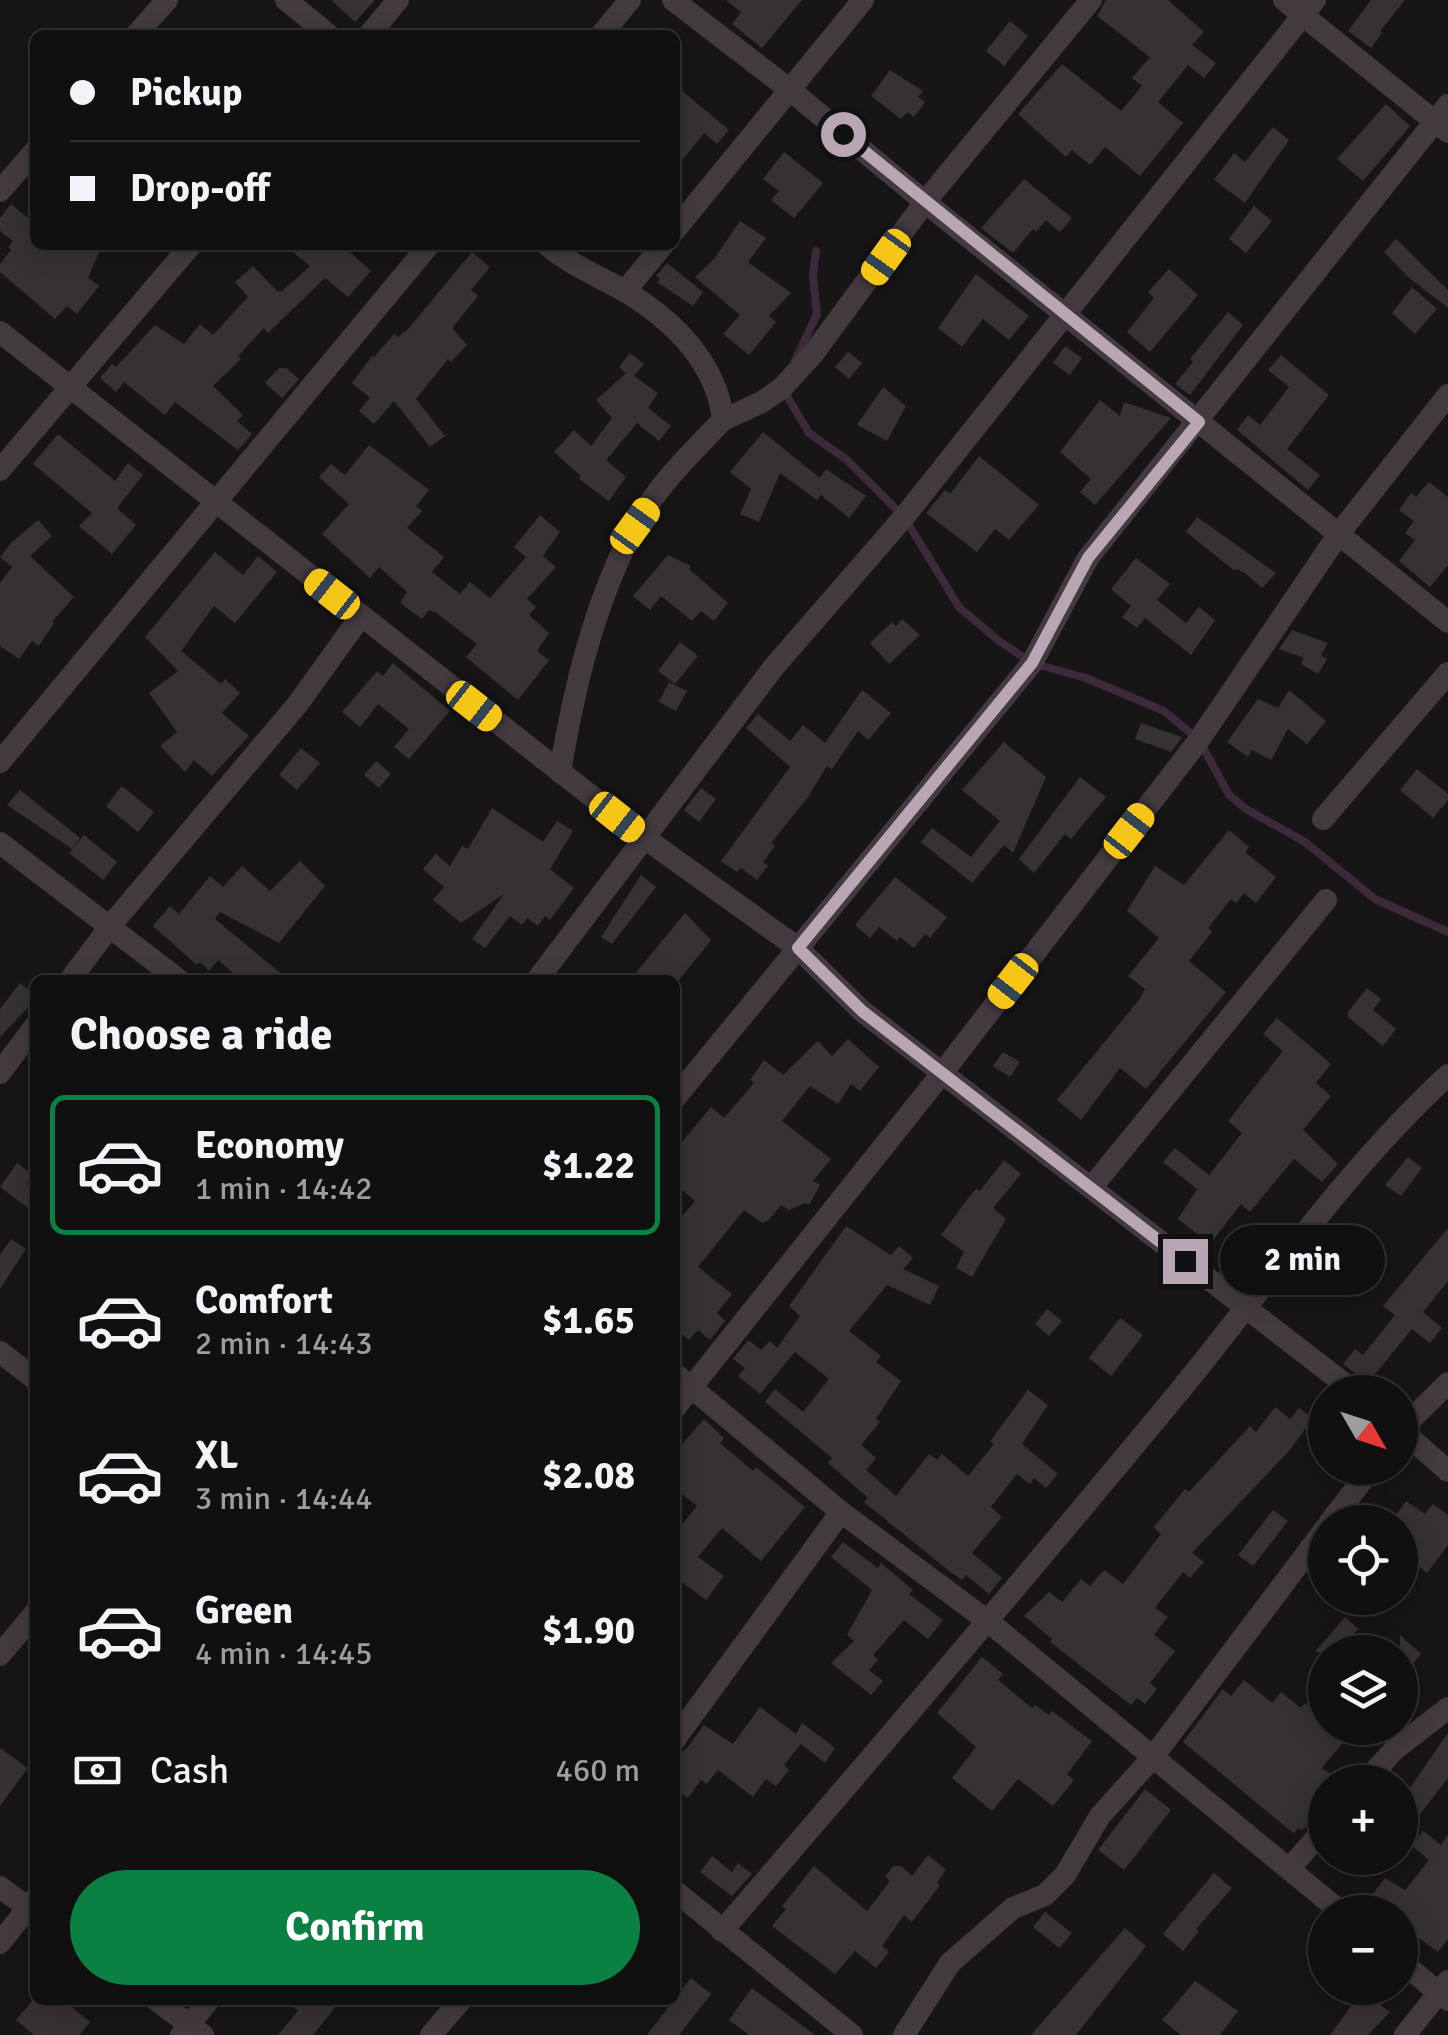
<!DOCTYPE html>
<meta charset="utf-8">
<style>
:root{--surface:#111010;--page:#1a1919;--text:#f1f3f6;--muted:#9c9d9f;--line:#303030;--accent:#0b8043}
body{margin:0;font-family:Signika,sans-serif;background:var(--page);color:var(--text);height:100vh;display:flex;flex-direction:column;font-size:38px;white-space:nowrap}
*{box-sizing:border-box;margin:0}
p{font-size:32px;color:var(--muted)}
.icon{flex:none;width:55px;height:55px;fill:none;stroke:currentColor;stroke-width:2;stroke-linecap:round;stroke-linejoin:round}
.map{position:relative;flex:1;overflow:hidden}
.sheet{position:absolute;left:30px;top:975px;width:650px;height:1030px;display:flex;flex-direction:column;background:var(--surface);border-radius:15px;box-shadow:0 5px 25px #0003,0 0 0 2px var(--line)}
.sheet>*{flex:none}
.hud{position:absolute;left:30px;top:30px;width:650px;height:220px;border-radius:15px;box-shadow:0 5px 25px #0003,0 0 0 2px var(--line);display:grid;align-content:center;height:220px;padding:0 40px;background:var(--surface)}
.needle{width:65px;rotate:129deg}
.tools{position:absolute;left:1308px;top:1375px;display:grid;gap:20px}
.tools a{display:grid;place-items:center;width:110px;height:110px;border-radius:50%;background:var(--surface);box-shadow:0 5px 25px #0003,0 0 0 2px var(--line);font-size:50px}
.end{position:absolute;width:45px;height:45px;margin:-22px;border:12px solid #b8a6b3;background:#111;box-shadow:0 0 0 5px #111}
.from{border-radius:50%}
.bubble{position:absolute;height:70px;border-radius:35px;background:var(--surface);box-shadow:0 5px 25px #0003,0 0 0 2px var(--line);font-size:32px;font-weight:700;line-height:70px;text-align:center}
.car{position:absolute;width:30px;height:60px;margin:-30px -15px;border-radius:12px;box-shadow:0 0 8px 2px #0007;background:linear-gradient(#f5c518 24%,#345 0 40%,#f5c518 0 76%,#345 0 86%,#f5c518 0)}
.hud b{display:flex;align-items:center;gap:35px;height:95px;font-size:38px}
.hud b+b{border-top:2px solid var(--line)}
.hud i{width:25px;height:25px;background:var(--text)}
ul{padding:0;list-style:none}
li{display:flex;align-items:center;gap:30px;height:140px;margin:0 20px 15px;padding:0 20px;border:5px solid transparent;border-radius:15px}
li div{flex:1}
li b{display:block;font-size:38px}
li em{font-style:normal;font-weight:700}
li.current{border-color:var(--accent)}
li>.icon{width:90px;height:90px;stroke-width:1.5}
h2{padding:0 40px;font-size:45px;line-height:120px}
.pay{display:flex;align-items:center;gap:25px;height:110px;padding:0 40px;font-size:38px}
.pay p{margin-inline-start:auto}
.button{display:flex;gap:20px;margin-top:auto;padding:20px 40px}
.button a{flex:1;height:115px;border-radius:60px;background:var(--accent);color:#fff;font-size:40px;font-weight:700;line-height:115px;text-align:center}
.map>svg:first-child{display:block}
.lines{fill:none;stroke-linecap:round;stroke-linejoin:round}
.stream{stroke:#3c2a3b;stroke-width:8}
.building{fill:#363234}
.minor{stroke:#423a3f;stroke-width:22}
.route{stroke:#b8a6b3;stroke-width:12}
</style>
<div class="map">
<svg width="1448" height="2035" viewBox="0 0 1448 2035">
<rect width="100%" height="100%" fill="#171516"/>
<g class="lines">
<!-- stream -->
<g class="stream">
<path d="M795,361L817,314L813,275L816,251"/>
<path d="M784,391L809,433L847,460L904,517L959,607L999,641L1032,663L1086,678L1164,711L1199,740L1229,795L1246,809L1305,842L1375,899L1448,932"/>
</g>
</g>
<!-- building -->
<g class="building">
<path d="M331,0H375L355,22Z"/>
<path d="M726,0H802L762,48L732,24L741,12Z"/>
<path d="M1106,0H1168L1204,32L1192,45L1216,63L1204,78L1188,65L1158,102L1183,123L1140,176L1105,147L1090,165L1072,150L1066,157L1018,114L1062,64L1121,111L1142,86L1132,78L1150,57L1097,16Z"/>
<path d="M1371,0H1405L1380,31L1382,33L1371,48L1348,31Z"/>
<path d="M1010,21L1028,36L1004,66L986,51Z"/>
<path d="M890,70L923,91L918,97L925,102L914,117L907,112L901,119L871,96Z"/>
<path d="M675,85L729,130L717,144L704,133L675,169Z"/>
<path d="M1386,104L1410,126L1363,181L1337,159Z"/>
<path d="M1273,127L1289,140L1245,203L1214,180L1234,153L1245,162Z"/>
<path d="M784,152L823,183L794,218L771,200L779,191L763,179Z"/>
<path d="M1024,179L1072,218L1060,232L1046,220L1036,232L1033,229L1013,253L981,228Z"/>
<path d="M11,204L35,224V245H102L88,278L99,286L77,314L67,306L55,319L0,272V264L11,250L8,247L13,241L0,231V218Z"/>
<path d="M1254,206L1272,221L1246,253L1229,239Z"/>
<path d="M740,221L766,238L748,262L791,293L769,316L776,322L749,355L723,334L740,315L695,277L714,259Z"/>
<path d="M1396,239L1448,290V308L1408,277L1384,252Z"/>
<path d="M284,245H342L371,271L348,297L325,278L268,333L264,328L238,356L241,359L213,386L243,415L237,421L252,434L238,450L175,402L165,415L124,382L116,392L100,378L112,364L116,367L155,325L184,344L200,324L213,335L248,297L235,282L253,266L277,291H282L310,266Z"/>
<path d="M472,252L490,267L471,290L478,296L452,328L467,345L451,362L448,359L416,399L445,436L430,447L394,401L374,424L359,411L370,398L352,383L372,356L374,357L394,334L398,337L409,328Z"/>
<path d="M667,263L703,292L693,306L657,282L660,279L656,276Z"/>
<path d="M1169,269L1198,295L1150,352L1127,332L1154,298L1148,292Z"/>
<path d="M976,274L1029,316L1009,340L983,319L962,347L938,328Z"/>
<path d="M1412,287L1437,309L1415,334L1392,313Z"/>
<path d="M1228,312L1243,325L1190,395L1175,384L1193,362L1190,359Z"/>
<path d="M1065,346L1082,358L1070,375L1053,363Z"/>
<path d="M848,352L862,363L849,379L835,367Z"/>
<path d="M630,353L644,364L634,376L658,393L648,408L671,426L659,441L637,423L606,460L626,477L609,501L579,479L581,476L554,452L574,430L591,446L612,418L596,400L626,373L619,367Z"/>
<path d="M1281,355L1329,395L1287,449L1320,475L1308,490L1237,430L1248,415L1260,425L1289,387L1268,370Z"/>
<path d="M279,368H286L299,379L282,398L265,383Z"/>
<path d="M883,387L906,406L887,441L857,425Z"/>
<path d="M1100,400L1120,416L1124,402L1171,418L1095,505L1080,492L1091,479L1060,452Z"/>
<path d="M763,432L820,478L826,469L866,496L849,518L821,495L817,500L780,473L759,522L740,514L751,489L730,472Z"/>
<path d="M58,434L115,481L128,463L143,475L117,508L136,525L112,554L79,526L92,513L33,464Z"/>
<path d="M369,445L429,490L416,506L422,511L407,528L444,557L432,572L460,594L470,582L490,598L526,557L514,547L540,515L560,532L543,556L556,567L527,599L536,607L529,615L549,633L537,651L549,660L518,700L466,657L477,644L435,612L429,610L422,619L400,603L407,592L379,567L370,578L322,534L349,504L319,477L331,464L345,475Z"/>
<path d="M979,456L1039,505L1009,540L995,529L977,552L926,513L945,490L950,494Z"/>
<path d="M1429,482L1448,497V565L1430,587L1399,561L1415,540L1405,533L1414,521L1399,510L1411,493L1416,497Z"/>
<path d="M1197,517L1276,573L1262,588L1245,573L1236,569L1235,571L1186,532Z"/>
<path d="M38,520L52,536L30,556L74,597L52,622L54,623L39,646L32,641L19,659L0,646V583L12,567L0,557L11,543Z"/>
<path d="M215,552L243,575L258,556L277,572L235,623L214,606L181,651L221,684L225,679L240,693L222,713L249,736L212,776L194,760L185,772L160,746L177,732L149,693L178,671L145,637Z"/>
<path d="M668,555L691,566L689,569L728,603L714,621L701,611L692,621L661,596L650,610L633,596Z"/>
<path d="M1136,558L1170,584L1157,600L1186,623L1199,607L1215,620L1191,655L1145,618L1137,628L1122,617L1131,606L1111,589Z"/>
<path d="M902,619L920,635L889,664L870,643L892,622L896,626Z"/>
<path d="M1292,630L1328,643L1321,655L1327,659L1318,674L1301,664L1304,658L1279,649Z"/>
<path d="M680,642L698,656L675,684L658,671Z"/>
<path d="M393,663L450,711L409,759L394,747L409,729L378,704L360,727L342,712L377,671L383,676Z"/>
<path d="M669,682L687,691L676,711L659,702Z"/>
<path d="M862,690L891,713L868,740L858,731L832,769L827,766L808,797L771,843L775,846L763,862L768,866L757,880L741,868L737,872L721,861L790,767L746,728L758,714L790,741L803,725L825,743Z"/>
<path d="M1289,690L1326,721L1307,744L1288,729L1271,760L1252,750L1248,757L1227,742L1258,699L1278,708Z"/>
<path d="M1141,723L1182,737L1171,752L1135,739Z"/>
<path d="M1004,742L1046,777L1013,853L1004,845L972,883L921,842L932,828L971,857L1000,821L962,790Z"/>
<path d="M301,748L320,763L297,790L279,775Z"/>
<path d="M376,761L391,774L379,788L364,775Z"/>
<path d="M1417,769L1448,794V800L1433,818L1400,790Z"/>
<path d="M1080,777L1106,797L1071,839L1065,834L1034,873L1019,859Z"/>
<path d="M122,786L154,812L138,832L106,806Z"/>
<path d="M701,788L716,799L699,822L684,810Z"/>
<path d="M20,790L80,838L72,849L7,805Z"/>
<path d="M492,808L543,842L557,821L573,831L550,869L574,888L550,920L545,916L538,926L527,918L522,925L510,916L485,948L472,939L504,894L461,923L433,900L444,887L423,869L436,854L450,866L462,846L468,849Z"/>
<path d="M1229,830L1249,847L1245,852L1276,877L1256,903L1244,893L1236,903L1231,899L1208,928L1212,932L1189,961L1226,992L1146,1089L1120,1068L1081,1120L1057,1100L1138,1001L1145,989L1128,976L1159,938L1127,911L1155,866L1184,885Z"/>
<path d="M84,835L117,862L103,880L69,853Z"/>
<path d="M300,861L325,886L279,943L220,912L215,919L289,980H241L218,960L209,971L200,962L197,965L153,926L170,906L179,914L210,876L223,887L242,866L270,891Z"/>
<path d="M641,875L656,887L612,944L601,937Z"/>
<path d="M895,877L947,917L930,938L925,934L914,948L900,937L897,941L879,927L870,938L855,925Z"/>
<path d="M685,913L711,940L679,980H630Z"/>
<path d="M20,983L35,995V1000L0,1037V1009Z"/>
<path d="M1367,988L1381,999L1373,1010L1396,1029L1383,1046L1348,1017V1012Z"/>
<path d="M1277,1018L1331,1064L1316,1083L1331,1096L1303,1130L1338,1164L1322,1182L1294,1159L1250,1212L1241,1204L1210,1244L1178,1219L1197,1189L1163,1162L1175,1148L1209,1175L1242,1133L1228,1121L1283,1051L1263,1034Z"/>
<path d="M848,1039L879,1067L860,1091L851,1084L838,1104L810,1086L782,1121L831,1159L813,1181L820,1185L809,1205L805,1203L789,1210L781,1205L769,1220L762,1223L744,1210L698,1267L732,1294L717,1313L725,1321L710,1340L698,1330L689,1340L675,1328V1224L695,1201L675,1184V1150L711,1107L724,1118L754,1083L750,1080L764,1060L783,1075L818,1041L832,1056Z"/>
<path d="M1003,1052L1020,1062L1010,1077L993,1066Z"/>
<path d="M1408,1157L1422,1168L1401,1196L1385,1185Z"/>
<path d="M1004,1160L1021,1174L993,1208L1006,1219L972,1277L956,1268L964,1252L941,1235L972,1193L976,1189L980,1191Z"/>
<path d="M17,1163L33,1175L26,1184L35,1191V1213L0,1187Z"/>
<path d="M846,1226L891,1255L899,1246L913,1258L903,1269L939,1286L930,1305L887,1285L849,1331L881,1356L876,1362L901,1381L876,1419L880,1422L861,1445L876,1458L866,1470L896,1496L929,1454L937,1460L942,1454L968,1476L994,1444L990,1441L1028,1390L1048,1405L1022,1444L1058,1474L1046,1488L1034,1478L1030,1484L1017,1474L991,1507L1002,1517L972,1553L1002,1578L989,1594L966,1575L962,1580L949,1571L864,1502L868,1498L828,1463L832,1458L765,1402L775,1389L803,1412L829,1379L795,1352L760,1394L738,1376L745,1368L733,1359L748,1340L761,1350L770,1341L777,1348L800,1316L789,1306Z"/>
<path d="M1448,1228V1281L1423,1312L1442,1328L1430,1343L1412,1329L1368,1383L1343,1364L1355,1349L1363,1355L1395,1315L1383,1306Z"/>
<path d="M11,1239L26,1249L0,1289V1255Z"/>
<path d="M1047,1309L1062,1321L1049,1336L1035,1324Z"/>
<path d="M1120,1318L1143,1335L1111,1376L1089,1358Z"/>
<path d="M1275,1407L1290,1419L1299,1408L1313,1418L1290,1450L1192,1553L1204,1562L1190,1578L1183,1572L1155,1608L1168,1617L1154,1635L1175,1651L1150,1683L1157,1689L1145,1704L1137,1698L1131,1705L1050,1642L1052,1639L1024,1616L1049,1592L1062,1602L1081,1579L1090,1586L1104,1570L1123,1584L1161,1534L1154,1527L1185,1489L1189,1492L1250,1426L1256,1432Z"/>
<path d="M704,1419L724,1438L720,1443L753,1471L756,1467L805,1507L761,1561L722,1528L698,1557L724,1576L706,1600L675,1577V1533L697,1506L675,1488V1452Z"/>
<path d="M1406,1501L1425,1514L1433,1504L1448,1515V1545L1427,1573L1414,1562L1400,1581V1522H1391Z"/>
<path d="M1273,1510L1288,1521L1253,1566L1238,1555Z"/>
<path d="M843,1542L878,1568L881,1563L913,1590L909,1594L943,1620L928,1639L904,1620L873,1655L878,1660L869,1670L883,1681L871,1695L831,1663L854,1641L847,1635L872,1590L831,1557Z"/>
<path d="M1345,1617L1358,1629L1338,1652H1315Z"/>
<path d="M1400,1635L1421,1654L1400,1679Z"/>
<path d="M982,1657L1003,1674L998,1680L1032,1708L1035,1705L1049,1715L1052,1711L1092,1741L1067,1774L1074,1780L1053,1806L1018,1779L992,1811L952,1778L976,1747L937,1713Z"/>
<path d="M1244,1680L1272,1703L1281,1692L1301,1708L1305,1703L1325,1720V1728H1355L1322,1768L1333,1776L1325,1782V1813L1314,1817L1302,1831L1298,1828L1294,1833L1287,1828L1183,1742L1223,1689L1231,1696Z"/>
<path d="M760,1707L796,1734L802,1723L835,1748L825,1763L801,1744L784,1765L789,1770L776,1786L766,1779L753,1797L718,1770L707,1784L701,1780L688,1798L675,1789V1758L687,1748L704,1725L733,1744Z"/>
<path d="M1448,1733V1778L1400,1840V1802Z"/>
<path d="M0,1748L28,1768L0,1806Z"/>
<path d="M1145,1789L1171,1810L1124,1870L1098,1850Z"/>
<path d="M1423,1831L1441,1845L1448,1835V1939L1438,1952L1400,1924V1912H1386L1369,1899L1385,1878L1405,1890L1429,1860L1411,1845Z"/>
<path d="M928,1855L946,1870L937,1883L940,1885L912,1922L904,1915L882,1946L889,1952L876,1968L855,1951L835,1974L772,1926L786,1909L782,1906L814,1866L867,1911L890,1881L885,1876L894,1866H901L912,1876Z"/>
<path d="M712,1856L732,1872L738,1863L752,1874L732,1896L700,1872Z"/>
<path d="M1214,1873L1232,1888L1196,1929L1199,1931L1183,1951L1163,1934Z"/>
<path d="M1045,1912L1072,1933L1059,1948L1033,1927Z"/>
<path d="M1125,1928L1146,1946L1076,2035H1031Z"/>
<path d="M691,1978L711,1994L679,2035H647Z"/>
<path d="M1195,1981L1238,2011L1220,2035H1181L1162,2020Z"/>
<path d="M752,1988L815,2035H749L729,2020Z"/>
<path d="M1329,1988H1359L1390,2012L1368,2035H1330L1352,2005Z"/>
<path d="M33,2000H63L90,2022L79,2035H34L16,2020Z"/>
<path d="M285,2000H341L313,2035H278L298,2011Z"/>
</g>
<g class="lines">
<!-- minor -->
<g class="minor">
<path d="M286,0L329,35"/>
<path d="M673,0L789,89L925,202L1448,622"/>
<path d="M1284,0L1448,132"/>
<path d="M136,35L167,0"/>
<path d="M369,35L398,0"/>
<path d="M601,35L630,0"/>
<path d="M0,191L35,151"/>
<path d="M675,230L863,0"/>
<path d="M547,245C572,266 601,277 628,293C674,321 717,364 723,420C692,452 655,488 634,528C594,604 574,688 560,772"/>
<path d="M625,291L663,245"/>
<path d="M0,332L646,839L798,948L862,1011L1355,1392"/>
<path d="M723,420L762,402L782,388L813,354L925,202L1091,0"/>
<path d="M0,470L191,245"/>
<path d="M0,762L429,245"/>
<path d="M1323,819L1448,673"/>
<path d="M0,843L179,980"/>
<path d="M70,980L111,925L297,705L361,616"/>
<path d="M537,980L773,668L904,517L1315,0"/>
<path d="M0,1073L35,1026"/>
<path d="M675,1098L1032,663L1088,558L1448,105"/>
<path d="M1091,1188L1326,900"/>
<path d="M0,1352L35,1379"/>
<path d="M675,1374L841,1512L989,1622L1341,1912"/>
<path d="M675,1408L943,1072L1199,740L1338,535L1448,395"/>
<path d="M1400,1429L1448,1471"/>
<path d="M1400,1430L1448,1383"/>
<path d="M1330,1522L1372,1468"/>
<path d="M0,1655L35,1613"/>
<path d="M675,1739L841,1512"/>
<path d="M1365,1782L1394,1750L1448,1708"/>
<path d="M1289,1869L1325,1828"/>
<path d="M0,1887L35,1913"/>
<path d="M675,1891L852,2035"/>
<path d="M722,1931C874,1755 1025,1578 1173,1399C1263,1290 1344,1171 1448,1075"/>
<path d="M0,1943L35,1899"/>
<path d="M1400,1961L1448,2000"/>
<path d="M156,2000L203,2035"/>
<path d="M181,2035L209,2000"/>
<path d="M431,2035L461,2000"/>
<path d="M904,2035L950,1963L1013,1908L1045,1895L1065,1875L1100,1816L1153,1757L1325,1529"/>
<path d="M1405,2035L1448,1981"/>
</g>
</g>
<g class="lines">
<!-- route -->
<path class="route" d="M843,134L1199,422L1088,558L1032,663L798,948L862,1011L1185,1261"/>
</g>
</svg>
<div class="tools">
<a><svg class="needle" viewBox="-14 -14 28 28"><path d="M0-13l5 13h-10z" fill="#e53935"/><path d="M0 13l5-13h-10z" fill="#9c9d9f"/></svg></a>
<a><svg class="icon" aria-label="locate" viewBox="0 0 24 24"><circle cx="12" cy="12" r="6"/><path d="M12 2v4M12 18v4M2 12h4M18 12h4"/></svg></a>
<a><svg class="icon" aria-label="layers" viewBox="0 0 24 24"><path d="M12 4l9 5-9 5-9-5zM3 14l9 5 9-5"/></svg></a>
<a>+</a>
<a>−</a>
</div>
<i class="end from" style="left:843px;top:134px"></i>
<i class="end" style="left:1185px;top:1261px"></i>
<div class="bubble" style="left:1220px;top:1225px;width:165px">2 min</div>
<i class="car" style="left:886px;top:257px;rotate:216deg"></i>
<i class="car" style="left:635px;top:526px;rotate:36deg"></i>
<i class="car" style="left:332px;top:594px;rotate:308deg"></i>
<i class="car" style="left:474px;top:706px;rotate:128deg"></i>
<i class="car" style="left:617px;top:817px;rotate:128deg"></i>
<i class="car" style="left:1129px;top:831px;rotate:38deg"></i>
<i class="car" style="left:1013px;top:981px;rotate:218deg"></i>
<div class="hud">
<b><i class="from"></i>Pickup</b>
<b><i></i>Drop-off</b>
</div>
<section class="sheet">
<h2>Choose a ride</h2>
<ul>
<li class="current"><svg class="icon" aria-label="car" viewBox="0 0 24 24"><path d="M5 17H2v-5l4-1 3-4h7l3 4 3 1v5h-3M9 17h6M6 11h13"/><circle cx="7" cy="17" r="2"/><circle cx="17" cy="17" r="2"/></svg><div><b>Economy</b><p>1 min · 14:42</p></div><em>$1.22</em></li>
<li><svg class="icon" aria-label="car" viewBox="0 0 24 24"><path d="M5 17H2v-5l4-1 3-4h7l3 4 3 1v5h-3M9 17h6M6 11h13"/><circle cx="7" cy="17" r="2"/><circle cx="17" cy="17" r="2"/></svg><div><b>Comfort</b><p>2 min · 14:43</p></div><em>$1.65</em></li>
<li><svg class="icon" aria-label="car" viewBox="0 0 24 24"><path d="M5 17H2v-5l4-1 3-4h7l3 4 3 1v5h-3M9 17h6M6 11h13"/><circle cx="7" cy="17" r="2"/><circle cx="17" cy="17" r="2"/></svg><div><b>XL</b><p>3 min · 14:44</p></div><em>$2.08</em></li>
<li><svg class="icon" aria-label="car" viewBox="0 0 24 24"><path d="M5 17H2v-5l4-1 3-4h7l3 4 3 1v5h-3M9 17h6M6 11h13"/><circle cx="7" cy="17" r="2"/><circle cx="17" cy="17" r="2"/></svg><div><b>Green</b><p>4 min · 14:45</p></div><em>$1.90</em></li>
</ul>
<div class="pay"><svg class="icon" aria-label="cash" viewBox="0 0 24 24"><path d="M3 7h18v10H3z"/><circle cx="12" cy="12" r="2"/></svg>Cash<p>460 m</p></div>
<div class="button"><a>Confirm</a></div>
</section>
</div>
